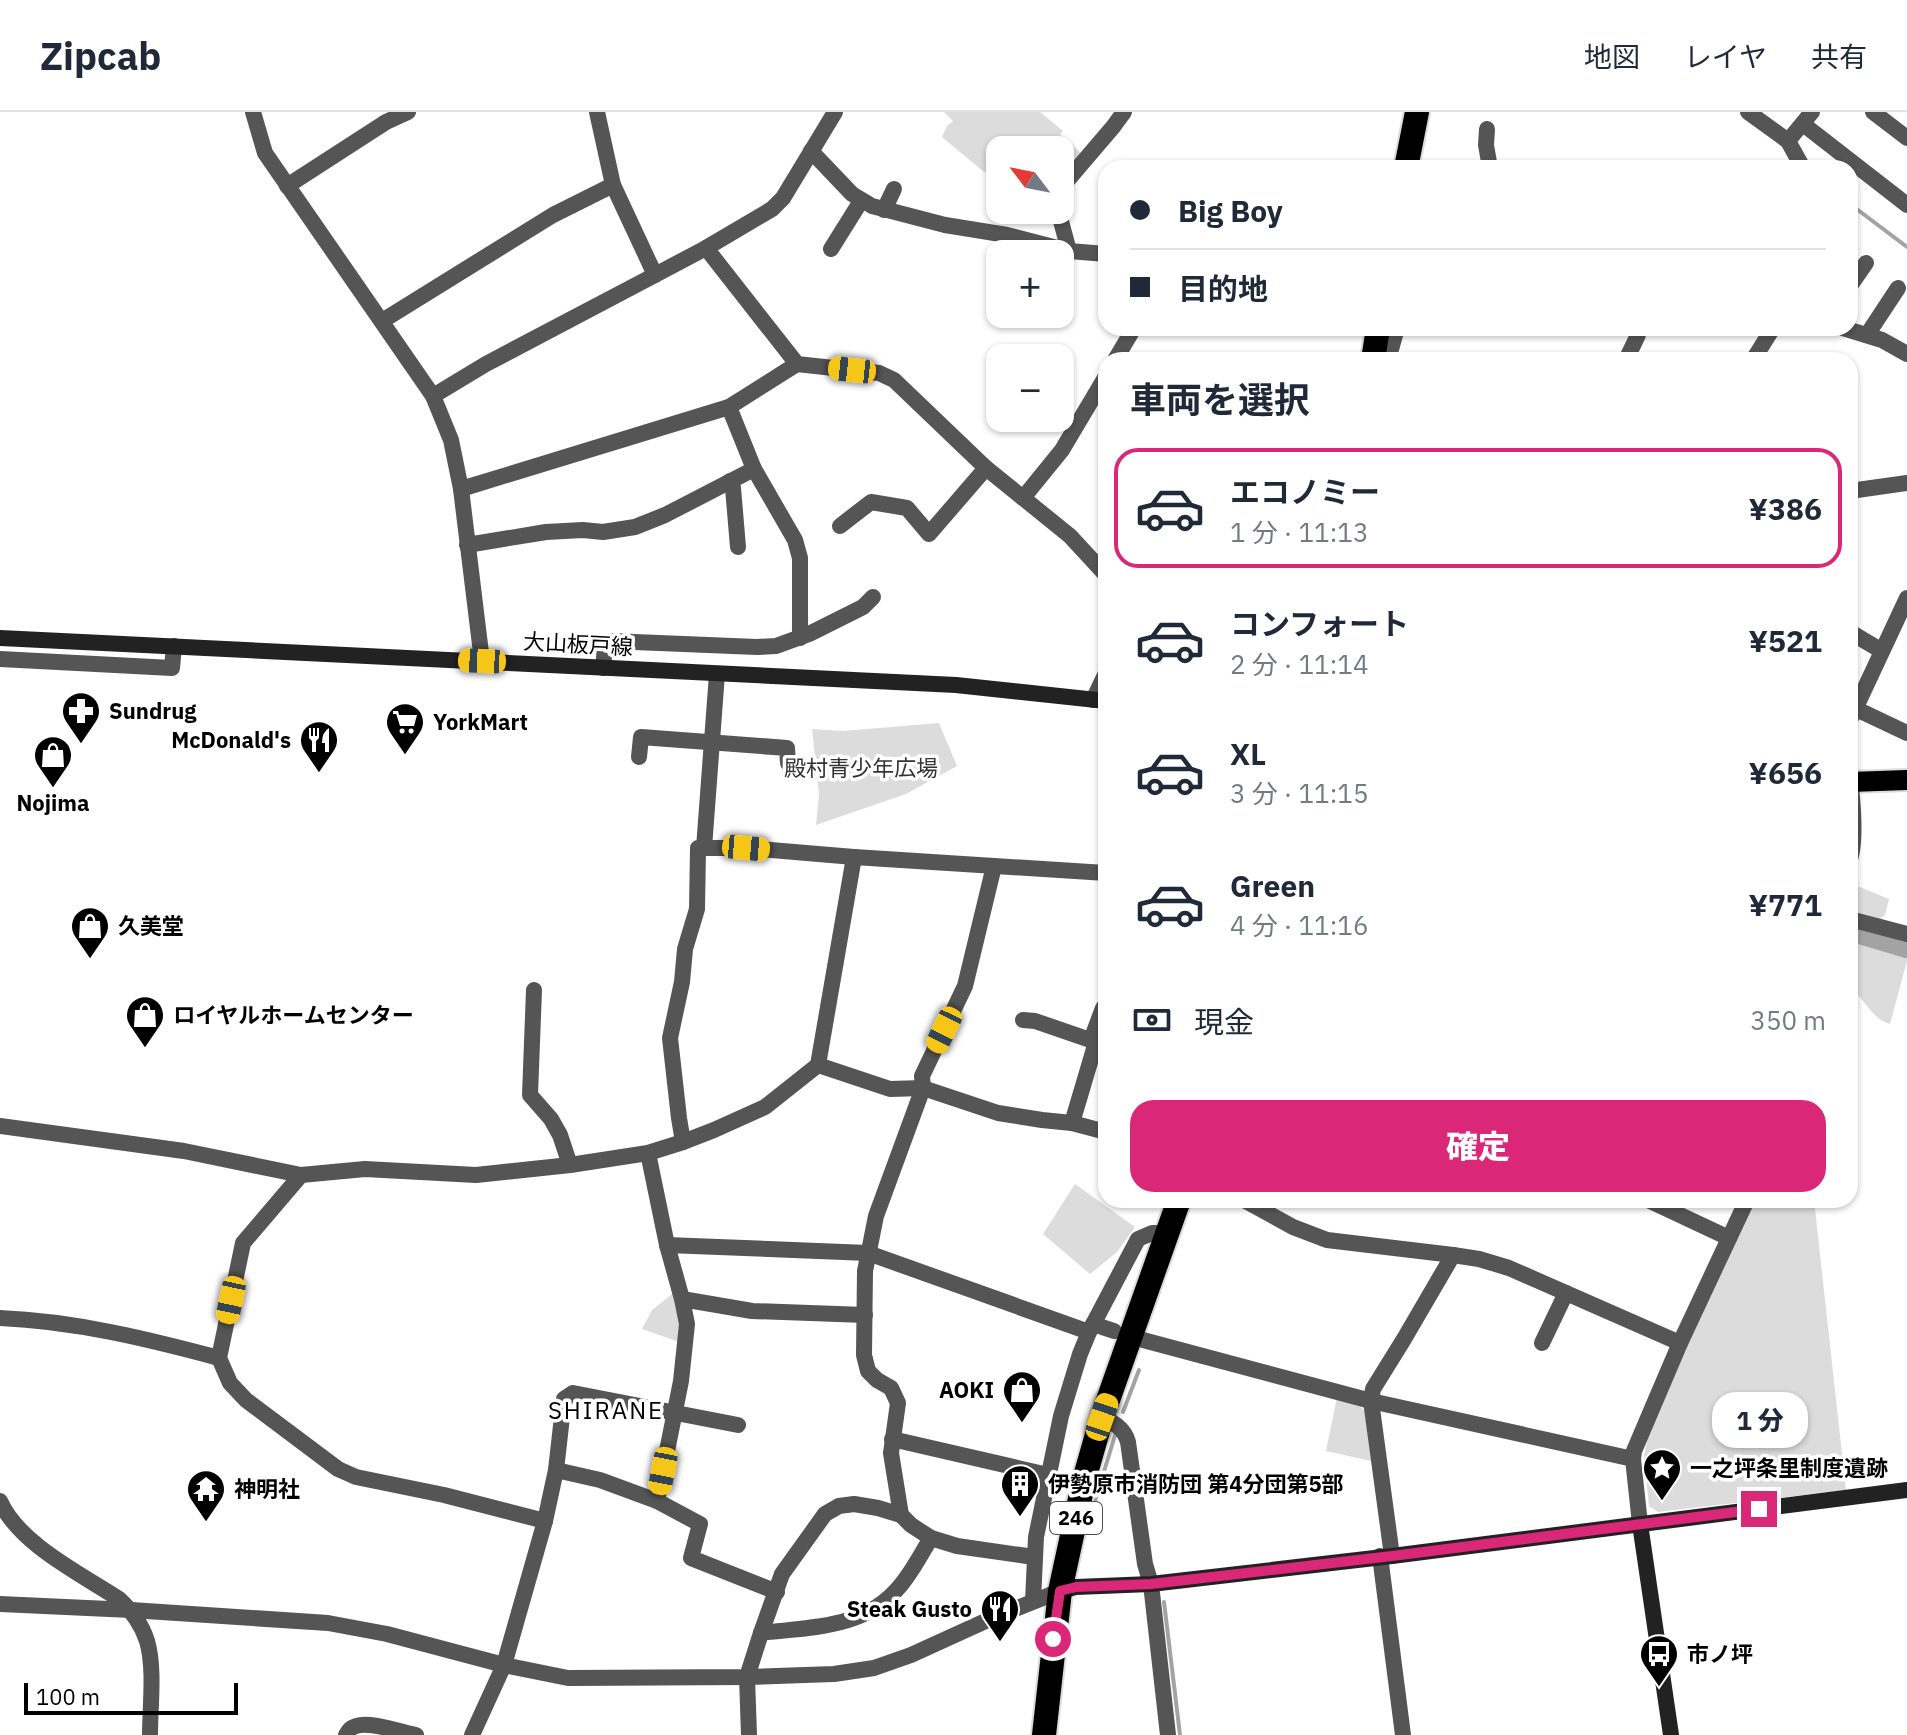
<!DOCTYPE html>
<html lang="ja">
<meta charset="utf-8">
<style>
:root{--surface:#fff;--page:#f6f6f7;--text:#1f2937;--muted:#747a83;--line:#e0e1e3;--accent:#db2777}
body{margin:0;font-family:"IBM Plex Sans","Noto Sans JP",sans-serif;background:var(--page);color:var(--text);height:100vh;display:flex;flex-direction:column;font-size:30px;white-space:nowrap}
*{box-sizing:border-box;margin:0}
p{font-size:26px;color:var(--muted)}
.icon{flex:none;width:44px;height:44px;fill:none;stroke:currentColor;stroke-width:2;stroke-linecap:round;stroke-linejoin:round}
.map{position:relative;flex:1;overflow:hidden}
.side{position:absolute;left:1098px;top:240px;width:760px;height:856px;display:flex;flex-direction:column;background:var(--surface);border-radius:24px;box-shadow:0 2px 6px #0004}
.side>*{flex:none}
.guide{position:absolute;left:1098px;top:48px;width:760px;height:176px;border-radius:24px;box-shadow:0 2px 6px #0004;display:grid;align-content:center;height:176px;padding:0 32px;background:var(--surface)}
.needle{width:52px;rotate:302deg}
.buttons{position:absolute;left:986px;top:24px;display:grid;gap:16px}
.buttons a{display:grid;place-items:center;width:88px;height:88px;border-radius:16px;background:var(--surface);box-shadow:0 2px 6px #0004;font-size:40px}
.scale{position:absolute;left:24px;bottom:20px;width:214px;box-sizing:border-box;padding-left:8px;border:4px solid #000;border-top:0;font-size:22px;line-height:28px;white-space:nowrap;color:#000;-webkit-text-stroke:6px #fff;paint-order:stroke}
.end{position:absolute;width:36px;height:36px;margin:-18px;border:10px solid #db2777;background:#fff;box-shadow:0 0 0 4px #fff}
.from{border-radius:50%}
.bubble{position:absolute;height:56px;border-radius:24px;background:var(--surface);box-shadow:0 2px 6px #0004;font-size:26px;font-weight:800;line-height:56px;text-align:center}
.car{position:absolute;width:24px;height:48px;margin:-24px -12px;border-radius:10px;box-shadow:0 0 6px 2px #0007;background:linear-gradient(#f5c518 24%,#345 0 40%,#f5c518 0 76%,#345 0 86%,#f5c518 0)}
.guide b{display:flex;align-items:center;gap:28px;height:76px;font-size:30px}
.guide b+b{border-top:2px solid var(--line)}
.guide i{width:20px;height:20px;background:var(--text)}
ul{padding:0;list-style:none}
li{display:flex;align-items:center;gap:24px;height:120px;margin:0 16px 12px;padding:0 16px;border:4px solid transparent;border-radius:24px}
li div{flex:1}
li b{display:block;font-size:30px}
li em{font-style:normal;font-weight:800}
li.on{border-color:var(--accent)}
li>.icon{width:72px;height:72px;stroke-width:1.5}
h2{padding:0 32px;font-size:36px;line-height:96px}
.pay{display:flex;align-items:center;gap:20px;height:88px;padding:0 32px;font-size:30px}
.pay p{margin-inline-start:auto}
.cta{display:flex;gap:16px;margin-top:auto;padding:16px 32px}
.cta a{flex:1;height:92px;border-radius:24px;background:var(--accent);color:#fff;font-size:32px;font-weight:800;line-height:92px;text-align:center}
header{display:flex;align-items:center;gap:48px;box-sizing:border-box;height:112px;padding:0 40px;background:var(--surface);border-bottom:2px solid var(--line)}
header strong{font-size:38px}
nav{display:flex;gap:44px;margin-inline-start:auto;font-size:28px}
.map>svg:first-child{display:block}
.green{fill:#dcdcdc}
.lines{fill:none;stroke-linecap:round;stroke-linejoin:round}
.stream{stroke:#a3a3a3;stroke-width:4}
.river{stroke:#a3a3a3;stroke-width:26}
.primary-casing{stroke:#dbdbdb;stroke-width:24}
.highway-casing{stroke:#dbdbdb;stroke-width:28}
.street{stroke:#555;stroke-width:16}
.secondary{stroke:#222;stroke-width:16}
.primary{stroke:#000;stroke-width:20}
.highway{stroke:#000;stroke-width:24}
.route{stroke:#db2777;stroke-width:10}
.labels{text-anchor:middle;stroke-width:7;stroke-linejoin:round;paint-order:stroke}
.shield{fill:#fff;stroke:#4c4c4c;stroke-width:2}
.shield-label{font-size:20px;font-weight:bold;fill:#000}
.street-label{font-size:22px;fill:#000;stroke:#fff}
.poi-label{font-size:22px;font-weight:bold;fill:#000;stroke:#fff;text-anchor:start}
.park-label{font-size:22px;fill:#333;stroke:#fff}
.neighbourhood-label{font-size:24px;letter-spacing:2px;fill:#000;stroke:#fff}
</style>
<header>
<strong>Zipcab</strong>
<nav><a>地図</a><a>レイヤ</a><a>共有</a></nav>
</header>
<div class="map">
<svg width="1907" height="1623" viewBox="0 0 1907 1623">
<rect width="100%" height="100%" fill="#fff"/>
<!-- green -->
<g class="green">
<path d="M944,0H1040L1063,19L1060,22L1082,42L1060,67V38H1000V63L984,60L942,25L947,14L953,9Z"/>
<path d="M939,611L957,654L906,682L816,713L819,682L812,617L843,619Z"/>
<path d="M1850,771L1889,787L1885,803L1880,807L1850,798Z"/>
<path d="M1850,818L1907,836V849L1890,912C1872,908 1865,886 1850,876Z"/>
<path d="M1075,1072L1135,1115L1117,1140L1090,1162L1043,1122Z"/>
<path d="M1751,1088H1814L1846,1378L1658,1400L1649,1394L1644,1344L1650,1315Z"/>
<path d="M674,1178L680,1213L679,1230L642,1217L652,1198L671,1183Z"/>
<path d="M1337,1285L1357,1291L1366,1300L1371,1349L1326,1339Z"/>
</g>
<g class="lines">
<!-- stream -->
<g class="stream">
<path d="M1850,92L1907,135"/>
<path d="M1123,1300L1139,1258"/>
<path d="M1095,1389L1116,1320"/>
<path d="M1164,1490L1180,1623"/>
</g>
<!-- river -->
<path class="river" d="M1850,816L1907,833"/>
<!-- primary casing -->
<g class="primary-casing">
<path id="primary" d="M1850,670L1907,668"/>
</g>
<!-- highway casing -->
<g class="highway-casing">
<g id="highway">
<path d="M1406,56L1417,0"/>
<path d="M1373,248L1378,216"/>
<path d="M1044,1623L1060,1479L1084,1368L1102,1305L1179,1088"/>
</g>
</g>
<!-- street -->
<g class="street">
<path d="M253,0L265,41L433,284L451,328L461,377L482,549"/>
<path d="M597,0L613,73L655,163L706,136L772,97L783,86L835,0"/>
<path d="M1748,0L1788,29"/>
<path d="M1873,0L1907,26"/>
<path d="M1803,12L1907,93"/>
<path d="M1487,17L1486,33L1490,56"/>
<path d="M811,39L852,82L872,94L945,113L1007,123L1069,139L1106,142"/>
<path d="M1656,56H1666"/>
<path d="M1803,56L1788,29L1812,0"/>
<path d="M287,74L386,10L408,0"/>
<path d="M1060,77L1113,15L1124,0"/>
<path d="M884,98L894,77"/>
<path d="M1058,98L1069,139"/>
<path d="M706,136L797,252L879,261L894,268L986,356L1070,424L1106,463"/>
<path d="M831,137L861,89"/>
<path d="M1850,174L1866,151"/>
<path d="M382,209L553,103L613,73"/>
<path d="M1843,216L1882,228L1907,242"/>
<path d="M1867,223L1898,176"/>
<path d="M1115,248L1134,216"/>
<path d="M1388,248L1397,216"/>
<path d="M1626,248L1638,223"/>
<path d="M1753,248L1773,216"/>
<path d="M433,284L486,252L655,163"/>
<path d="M729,295L754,357L795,428L800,446V526"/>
<path d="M730,369L733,376L738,435"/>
<path d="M461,377L729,295L797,252"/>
<path d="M1850,379L1907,371"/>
<path d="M1023,386L1062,338L1106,264"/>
<path d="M840,414L871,390L907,396L929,422L986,356"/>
<path d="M467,433L546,420L583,418L603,420L635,415L665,403L754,357"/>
<path d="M1850,520L1882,539"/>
<path d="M0,547L172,556L174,534"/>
<path d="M603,556L605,535L610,529L757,535L776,534L809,522L863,495L873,485"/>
<path d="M1093,588L1106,561"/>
<path d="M1850,594L1907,621"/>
<path d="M1850,608L1907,486"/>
<path d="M639,645L641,625L787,636L788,651"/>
<path d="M704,736L717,562"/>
<path d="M1850,747C1856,730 1853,688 1850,670"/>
<path d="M1850,807L1907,822"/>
<path d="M534,878L530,983L551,1007L560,1023L570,1053"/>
<path d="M1023,908L1035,909L1096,930"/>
<path d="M818,953L854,745"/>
<path d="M1072,1011L1096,930L1094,920L1103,896"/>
<path d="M0,1014L184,1039L301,1063L365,1057L476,1063L570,1053L648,1041L683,1030L714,1018L765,995L818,953L890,977L923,976L998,1001L1042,1008L1072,1011L1106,1020"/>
<path d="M683,1030L679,1006L670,926L682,870L685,837L697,797L698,736H746L854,745L1106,761"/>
<path d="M648,1041L667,1133L682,1187L687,1212L681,1269L657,1389"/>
<path d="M301,1063L243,1131L219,1246L230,1271L246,1288L338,1357L356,1365L444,1383L545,1409"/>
<path d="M1244,1088L1293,1115L1327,1128L1453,1143L1479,1147L1509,1156L1680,1231"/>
<path d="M1648,1088L1729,1126"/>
<path d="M667,1133L868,1141L1089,1220"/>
<path d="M682,1187L752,1199L865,1203"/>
<path d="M0,1206C74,1209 148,1227 219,1246"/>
<path d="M1093,1212L1114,1219"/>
<path d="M1143,1228L1371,1289L1633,1347L1640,1412"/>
<path d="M1542,1231L1566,1181"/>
<path d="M1102,1305C1114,1311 1124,1316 1128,1330L1145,1452L1151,1472L1168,1623"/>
<path d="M892,1327L1048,1363"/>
<path d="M1633,1347L1634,1339L1680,1231L1747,1088"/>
<path d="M556,1358L600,1368L657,1389L700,1412L691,1446L777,1480"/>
<path d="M0,1389C19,1432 81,1462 119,1487C131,1498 142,1513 147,1529C155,1556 150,1595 150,1623"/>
<path d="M901,1403L891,1341L898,1291L891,1276L877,1268L868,1259L864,1243L865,1159L876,1104L923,976L922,964L965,874L994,754"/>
<path d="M1380,1444L1403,1623"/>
<path d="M1392,1444L1371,1289L1373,1277L1404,1227L1453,1143"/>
<path d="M1033,1489L1036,1425L1061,1304L1080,1242L1089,1220L1138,1127L1152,1121H1167"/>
<path d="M0,1492L131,1498L328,1511L387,1522L504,1553L568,1566L747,1565L834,1562L874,1556L911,1543L990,1507L1060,1479"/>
<path d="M761,1521C811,1515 865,1517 900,1474C912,1460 921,1442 931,1426"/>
<path d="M346,1623C349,1618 350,1616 356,1614C370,1609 401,1620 416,1623"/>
<path d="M472,1623L504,1553L545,1409L556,1358L564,1287L573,1281L738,1313"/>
<path d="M749,1623L747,1565L761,1521L782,1462L825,1402L839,1394L854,1392L878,1396L901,1403L911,1413L931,1426L957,1434L1034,1445"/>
</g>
<!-- secondary -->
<g class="secondary">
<path d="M0,526L956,573L1106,589"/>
<path d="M1640,1412L1671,1623"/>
<path d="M1060,1479L1076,1475L1151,1472L1392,1444L1907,1378"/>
</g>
<!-- primary -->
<use href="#primary" class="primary"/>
<!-- highway -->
<use href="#highway" class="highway"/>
</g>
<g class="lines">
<!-- route -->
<path class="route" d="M1053,1527L1060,1479L1076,1475L1151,1472L1392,1444L1759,1397"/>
</g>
<!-- icons -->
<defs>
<g id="pharmacy-pin" transform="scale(2)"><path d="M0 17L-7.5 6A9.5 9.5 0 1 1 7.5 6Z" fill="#000" stroke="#fff"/><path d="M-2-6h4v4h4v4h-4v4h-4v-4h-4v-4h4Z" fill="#fff"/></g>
<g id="supermarket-pin" transform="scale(2)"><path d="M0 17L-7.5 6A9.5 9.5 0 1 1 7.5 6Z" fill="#000" stroke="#fff"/><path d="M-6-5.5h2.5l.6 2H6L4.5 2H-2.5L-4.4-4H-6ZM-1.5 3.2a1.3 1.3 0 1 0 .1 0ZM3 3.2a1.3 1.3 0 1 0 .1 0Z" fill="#fff"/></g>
<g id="restaurant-pin" transform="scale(2)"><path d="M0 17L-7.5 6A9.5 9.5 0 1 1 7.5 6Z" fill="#000" stroke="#fff"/><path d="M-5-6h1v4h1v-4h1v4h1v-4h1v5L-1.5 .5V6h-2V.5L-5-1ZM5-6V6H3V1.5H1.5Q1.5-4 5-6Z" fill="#fff"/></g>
<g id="shop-pin" transform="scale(2)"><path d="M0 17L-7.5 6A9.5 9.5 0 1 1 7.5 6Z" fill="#000" stroke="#fff"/><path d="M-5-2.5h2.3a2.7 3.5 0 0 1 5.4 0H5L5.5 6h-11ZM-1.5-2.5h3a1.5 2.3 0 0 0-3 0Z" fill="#fff"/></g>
<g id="sight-pin" transform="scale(2)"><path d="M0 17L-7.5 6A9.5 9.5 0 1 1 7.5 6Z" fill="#000" stroke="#fff"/><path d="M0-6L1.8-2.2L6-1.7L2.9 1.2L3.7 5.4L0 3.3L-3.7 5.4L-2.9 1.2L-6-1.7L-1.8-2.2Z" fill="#fff"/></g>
<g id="building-pin" transform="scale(2)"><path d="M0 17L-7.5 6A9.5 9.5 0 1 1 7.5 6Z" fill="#000" stroke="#fff"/><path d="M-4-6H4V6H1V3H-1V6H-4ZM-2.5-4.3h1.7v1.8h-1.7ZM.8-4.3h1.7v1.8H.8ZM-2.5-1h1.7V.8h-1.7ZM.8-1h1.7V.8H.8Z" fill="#fff"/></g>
<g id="temple-pin" transform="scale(2)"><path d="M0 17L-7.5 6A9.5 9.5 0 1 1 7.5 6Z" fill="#000" stroke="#fff"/><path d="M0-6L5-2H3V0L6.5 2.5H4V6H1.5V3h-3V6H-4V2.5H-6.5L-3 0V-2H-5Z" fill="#fff"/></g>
<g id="bus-pin" transform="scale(2)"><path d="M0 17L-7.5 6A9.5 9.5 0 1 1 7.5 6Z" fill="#000" stroke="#fff"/><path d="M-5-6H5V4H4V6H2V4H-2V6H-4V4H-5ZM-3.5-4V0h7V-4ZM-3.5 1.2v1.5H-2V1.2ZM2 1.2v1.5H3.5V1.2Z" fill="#fff"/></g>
</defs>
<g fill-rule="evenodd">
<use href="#pharmacy-pin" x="81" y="599"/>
<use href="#supermarket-pin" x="405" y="610"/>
<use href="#restaurant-pin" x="319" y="628"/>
<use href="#shop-pin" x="53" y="643"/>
<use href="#shop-pin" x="90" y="814"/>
<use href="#shop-pin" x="145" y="903"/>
<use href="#shop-pin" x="1022" y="1278"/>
<use href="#sight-pin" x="1662" y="1356"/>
<use href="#building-pin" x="1020" y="1372"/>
<use href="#temple-pin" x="206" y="1377"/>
<use href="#restaurant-pin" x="1000" y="1497"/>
<use href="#bus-pin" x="1659" y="1542"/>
</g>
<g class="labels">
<!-- shield labels -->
<rect class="shield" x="1050" y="1390" width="52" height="32" rx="6"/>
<g class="shield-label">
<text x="1076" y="1413">246</text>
</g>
<!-- street labels -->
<g class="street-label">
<text transform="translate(578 532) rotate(3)" y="8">大山板戸線</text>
</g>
<!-- poi labels -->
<g class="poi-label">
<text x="109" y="607">Sundrug</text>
<text x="433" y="618">YorkMart</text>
<text x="291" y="636" text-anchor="end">McDonald's</text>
<text x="53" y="699" text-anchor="middle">Nojima</text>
<text x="118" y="822">久美堂</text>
<text x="173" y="911">ロイヤルホームセンター</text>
<text x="994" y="1286" text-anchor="end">AOKI</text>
<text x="1690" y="1364">一之坪条里制度遺跡</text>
<text x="1048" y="1380">伊勢原市消防団 第4分団第5部</text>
<text x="234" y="1385">神明社</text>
<text x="972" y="1505" text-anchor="end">Steak Gusto</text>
<text x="1687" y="1550">市ノ坪</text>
</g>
<!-- park labels -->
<g class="park-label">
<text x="861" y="664">殿村青少年広場</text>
</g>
<!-- neighbourhood labels -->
<g class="neighbourhood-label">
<text x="606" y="1307">SHIRANE</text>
</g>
</g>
</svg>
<div class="buttons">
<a><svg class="needle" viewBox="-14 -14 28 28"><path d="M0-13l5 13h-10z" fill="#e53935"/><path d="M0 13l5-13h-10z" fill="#747a83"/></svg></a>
<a>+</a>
<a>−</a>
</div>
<div class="scale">100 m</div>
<i class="end from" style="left:1053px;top:1527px"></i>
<i class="end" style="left:1759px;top:1397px"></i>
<div class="bubble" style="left:1712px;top:1280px;width:96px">1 分</div>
<i class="car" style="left:852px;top:258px;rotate:276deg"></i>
<i class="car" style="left:482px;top:549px;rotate:272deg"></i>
<i class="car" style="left:746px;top:736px;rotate:95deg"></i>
<i class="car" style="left:944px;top:918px;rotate:206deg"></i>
<i class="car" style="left:231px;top:1188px;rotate:192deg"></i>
<i class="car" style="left:1102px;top:1305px;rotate:19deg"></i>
<i class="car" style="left:663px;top:1359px;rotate:191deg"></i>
<div class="guide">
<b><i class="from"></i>Big Boy</b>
<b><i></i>目的地</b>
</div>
<section class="side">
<h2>車両を選択</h2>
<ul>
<li class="on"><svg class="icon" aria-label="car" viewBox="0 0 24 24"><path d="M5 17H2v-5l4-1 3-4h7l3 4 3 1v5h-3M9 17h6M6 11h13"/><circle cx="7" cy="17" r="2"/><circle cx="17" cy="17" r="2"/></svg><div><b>エコノミー</b><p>1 分 · 11:13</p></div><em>¥386</em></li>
<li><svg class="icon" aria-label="car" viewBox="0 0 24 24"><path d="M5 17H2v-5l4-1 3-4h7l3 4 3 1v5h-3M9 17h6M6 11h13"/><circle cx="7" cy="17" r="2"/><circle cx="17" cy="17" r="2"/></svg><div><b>コンフォート</b><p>2 分 · 11:14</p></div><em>¥521</em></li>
<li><svg class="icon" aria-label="car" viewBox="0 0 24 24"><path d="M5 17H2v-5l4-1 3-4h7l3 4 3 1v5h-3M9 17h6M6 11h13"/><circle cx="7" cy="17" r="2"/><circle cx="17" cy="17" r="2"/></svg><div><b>XL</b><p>3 分 · 11:15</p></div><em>¥656</em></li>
<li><svg class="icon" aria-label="car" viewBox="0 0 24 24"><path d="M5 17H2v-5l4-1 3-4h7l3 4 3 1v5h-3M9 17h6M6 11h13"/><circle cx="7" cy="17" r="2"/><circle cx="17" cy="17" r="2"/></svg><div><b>Green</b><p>4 分 · 11:16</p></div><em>¥771</em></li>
</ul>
<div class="pay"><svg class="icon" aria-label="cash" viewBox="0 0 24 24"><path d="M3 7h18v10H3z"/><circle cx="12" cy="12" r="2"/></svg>現金<p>350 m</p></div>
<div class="cta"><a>確定</a></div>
</section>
</div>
